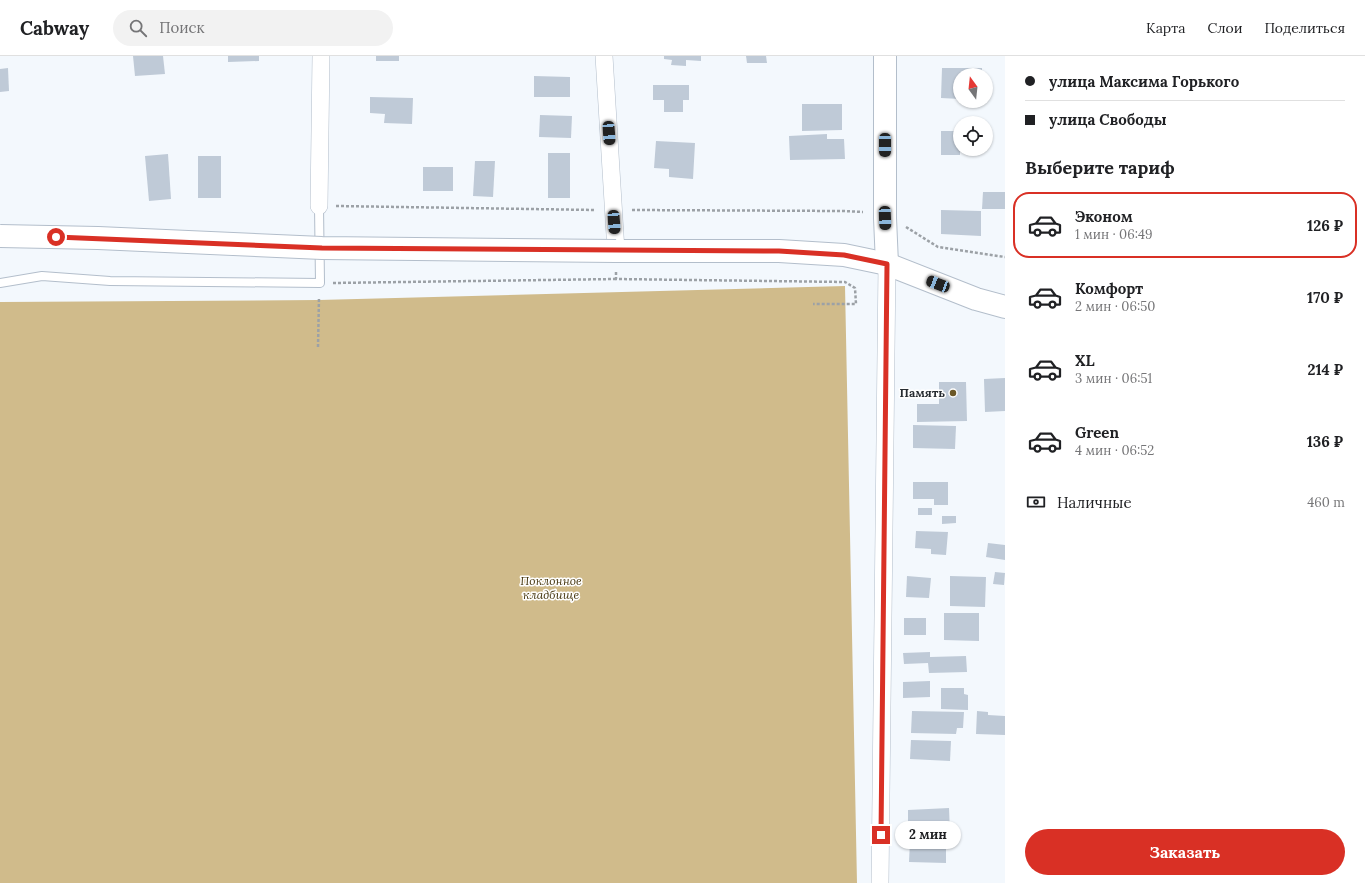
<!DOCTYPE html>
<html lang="ru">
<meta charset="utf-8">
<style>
:root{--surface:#fff;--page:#f2f2f2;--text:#202124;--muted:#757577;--line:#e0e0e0;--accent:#d93025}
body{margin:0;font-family:Lora,serif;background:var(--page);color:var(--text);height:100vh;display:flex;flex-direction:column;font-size:15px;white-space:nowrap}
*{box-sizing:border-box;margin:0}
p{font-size:13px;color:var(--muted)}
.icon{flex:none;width:22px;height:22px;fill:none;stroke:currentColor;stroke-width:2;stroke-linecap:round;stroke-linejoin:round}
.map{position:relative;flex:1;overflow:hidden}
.drawer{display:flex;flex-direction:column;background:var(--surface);width:360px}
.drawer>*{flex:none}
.hud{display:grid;align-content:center;height:88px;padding:0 20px;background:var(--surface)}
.needle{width:26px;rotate:345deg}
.tools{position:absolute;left:953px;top:12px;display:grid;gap:8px}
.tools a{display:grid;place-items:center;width:40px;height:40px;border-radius:50%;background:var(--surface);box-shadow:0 1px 3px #0004;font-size:20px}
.end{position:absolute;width:18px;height:18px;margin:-9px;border:5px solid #d93025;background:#fff;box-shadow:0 0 0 2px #fff}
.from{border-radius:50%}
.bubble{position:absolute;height:28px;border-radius:14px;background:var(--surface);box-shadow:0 1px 3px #0004;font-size:13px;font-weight:700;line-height:28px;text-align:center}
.car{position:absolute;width:12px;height:24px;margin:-12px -6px;border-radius:5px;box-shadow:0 0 3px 1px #0007;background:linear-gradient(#222 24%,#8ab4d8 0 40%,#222 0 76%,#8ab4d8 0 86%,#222 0)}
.hud b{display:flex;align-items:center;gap:14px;height:38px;font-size:15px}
.hud b+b{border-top:1px solid var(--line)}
.hud i{width:10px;height:10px;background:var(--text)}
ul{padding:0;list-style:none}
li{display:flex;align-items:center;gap:12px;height:66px;margin:0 8px 6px;padding:0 12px;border:2px solid transparent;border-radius:16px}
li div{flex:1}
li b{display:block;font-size:15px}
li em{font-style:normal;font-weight:700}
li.current{border-color:var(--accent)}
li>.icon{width:36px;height:36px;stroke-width:1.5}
h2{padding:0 20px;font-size:18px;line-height:48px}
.pay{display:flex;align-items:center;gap:10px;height:44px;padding:0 20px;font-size:15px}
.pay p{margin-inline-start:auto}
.action{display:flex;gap:8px;margin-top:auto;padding:8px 20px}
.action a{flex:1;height:46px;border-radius:24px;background:var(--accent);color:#fff;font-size:16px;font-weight:700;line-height:46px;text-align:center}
header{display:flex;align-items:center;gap:24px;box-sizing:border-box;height:56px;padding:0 20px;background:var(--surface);border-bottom:1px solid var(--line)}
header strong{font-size:19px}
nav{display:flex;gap:22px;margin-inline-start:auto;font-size:14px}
.search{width:280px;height:36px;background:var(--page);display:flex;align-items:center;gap:10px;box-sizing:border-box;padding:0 14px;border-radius:22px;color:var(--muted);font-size:15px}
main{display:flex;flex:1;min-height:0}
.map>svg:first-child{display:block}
.forest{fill:#d0bb8b}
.building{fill:#bfcad7}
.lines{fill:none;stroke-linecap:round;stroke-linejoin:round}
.lane-casing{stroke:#b3becb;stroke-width:10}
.street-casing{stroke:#b3becb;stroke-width:18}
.secondary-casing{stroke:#b3becb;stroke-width:24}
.path{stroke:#9ca1a6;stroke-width:2.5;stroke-dasharray:3 2;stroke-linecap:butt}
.lane{stroke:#fff;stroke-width:8}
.street{stroke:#fff;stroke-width:17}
.secondary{stroke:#fff;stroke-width:22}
.secondary-bridge-casing{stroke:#b3becb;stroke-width:24;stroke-linecap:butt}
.secondary-bridge{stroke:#fff;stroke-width:22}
.route{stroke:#d93025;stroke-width:5}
.poi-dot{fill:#6c5827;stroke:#fff;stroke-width:1.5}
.labels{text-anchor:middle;stroke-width:3;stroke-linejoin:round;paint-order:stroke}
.poi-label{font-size:12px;font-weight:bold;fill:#272c31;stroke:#fff;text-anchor:end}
.park-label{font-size:12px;font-style:italic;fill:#473810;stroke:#fff}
</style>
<header>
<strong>Cabway</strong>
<div class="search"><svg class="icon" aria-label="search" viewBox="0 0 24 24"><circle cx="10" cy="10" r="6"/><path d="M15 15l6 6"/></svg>Поиск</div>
<nav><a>Карта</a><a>Слои</a><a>Поделиться</a></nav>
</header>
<main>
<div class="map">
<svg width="1005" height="827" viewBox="0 0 1005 827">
<rect width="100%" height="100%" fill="#f3f8fd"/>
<!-- forest -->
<path class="forest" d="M845,230L857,827H0V246L319,244Z"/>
<!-- building -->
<g class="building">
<path d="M133,0H163L165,18L135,20Z"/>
<path d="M228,0H259V5L228,6Z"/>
<rect x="376" y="0" width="23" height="5"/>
<path d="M664,0H701V5L686,4V10L671,9L672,4L664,3Z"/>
<path d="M746,0H766L767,7H747Z"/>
<path d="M8,12L9,35L0,36V13Z"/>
<path d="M942,12H982V19H960V43L941,42Z"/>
<path d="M534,20L570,21V41H534Z"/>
<path d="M653,29H689V44H683V56H664V44H653Z"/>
<path d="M370,41L413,42L412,68L384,67L385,58L370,57Z"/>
<path d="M802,48H842V74L802,75Z"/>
<path d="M540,59L572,60L571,82L539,81Z"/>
<rect x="941" y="75" width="19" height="24"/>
<path d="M827,78V83H844L845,103L790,104L789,80Z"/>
<path d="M656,85L695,87L693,123L669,121V113L654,112Z"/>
<rect x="548" y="97" width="22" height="45"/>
<path d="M168,98L171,143L149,145L145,100Z"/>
<rect x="198" y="100" width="23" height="42"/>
<path d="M475,105H495L493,141L473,140Z"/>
<rect x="423" y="111" width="30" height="24"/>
<path d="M983,136H1005V153H982Z"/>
<path d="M941,154L981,155V180L941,178Z"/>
<path d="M1005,322V355L985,356L984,323Z"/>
<path d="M939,326H966L967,365L917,366V348H939Z"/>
<path d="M913,369L956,370L955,393L913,392Z"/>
<path d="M913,426H948V449H934V443H913Z"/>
<rect x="918" y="452" width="14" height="7"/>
<path d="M942,460H956V467L942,468Z"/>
<path d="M916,475L948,476L946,499L931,498V493L915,492Z"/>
<path d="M988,487L1005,489V504L986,501Z"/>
<path d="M995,516L1005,517L1004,529L993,528Z"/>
<path d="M907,520L931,522L929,542L906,541Z"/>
<path d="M950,520L986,521L985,551L950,550Z"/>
<path d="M944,557H979V585L944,584Z"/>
<rect x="904" y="562" width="22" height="17"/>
<path d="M930,596V601L966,600L967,616L929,617L928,607L904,608L903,597Z"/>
<path d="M930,625V641L903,642V626Z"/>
<path d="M941,632H964V638L968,639V654L941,653Z"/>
<path d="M912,655L964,656L963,672H957L956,678L911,677Z"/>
<path d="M977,655L988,656V659L1005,660V679L976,678Z"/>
<path d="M911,684L951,685L950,705L910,703Z"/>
<path d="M949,752L950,777H935V774L908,775V754Z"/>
<path d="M910,785H946V807L909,806Z"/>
</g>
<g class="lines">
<!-- lane casing -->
<g class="lane-casing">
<path id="lane" d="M0,227L42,220L110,225L320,227L319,150"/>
</g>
<!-- street casing -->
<g class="street-casing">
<g id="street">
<path d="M604,0L616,195"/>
<path d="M319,150L321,0"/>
<path d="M880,827L887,208"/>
</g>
</g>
<!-- secondary casing -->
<g class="secondary-casing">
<g id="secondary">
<path d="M885,0V162L887,208"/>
<path d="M616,195H779L844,199L887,208L976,243L1005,251"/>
</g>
</g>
<!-- path -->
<g class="path">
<path d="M336,150L595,154"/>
<path d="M632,154L843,155L863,156"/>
<path d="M906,171L938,191L1005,201"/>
<path d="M616,216V223L845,226L855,232L856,248H813"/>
<path d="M333,227L616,223"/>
<path d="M318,291L319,241"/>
</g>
<!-- lane -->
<use href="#lane" class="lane"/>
<!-- street -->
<use href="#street" class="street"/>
<!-- secondary -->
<use href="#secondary" class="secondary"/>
<!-- secondary-bridge casing -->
<g class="secondary-bridge-casing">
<path id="secondary-bridge" d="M0,180L98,182L322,192L616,195"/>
</g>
<!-- secondary-bridge -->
<use href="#secondary-bridge" class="secondary-bridge"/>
</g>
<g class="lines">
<!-- route -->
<path class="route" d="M56,181L322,192L779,195L844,199L887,208L881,779"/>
</g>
<!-- markers -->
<circle class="poi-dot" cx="953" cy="337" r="4"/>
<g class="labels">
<!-- poi labels -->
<g class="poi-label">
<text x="945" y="341">Память</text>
</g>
<!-- park labels -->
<g class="park-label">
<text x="551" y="529">Поклонное<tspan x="551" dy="14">кладбище</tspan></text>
</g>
</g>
</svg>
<div class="tools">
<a><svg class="needle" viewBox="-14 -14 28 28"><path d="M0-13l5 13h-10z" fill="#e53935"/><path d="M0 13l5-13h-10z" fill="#757577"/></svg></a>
<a><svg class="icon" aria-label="locate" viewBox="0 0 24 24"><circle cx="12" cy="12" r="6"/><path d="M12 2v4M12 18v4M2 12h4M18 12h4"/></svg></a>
</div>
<i class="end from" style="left:56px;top:181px"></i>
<i class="end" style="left:881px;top:779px"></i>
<div class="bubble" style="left:895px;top:765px;width:66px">2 мин</div>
<i class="car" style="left:609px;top:77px;rotate:176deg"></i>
<i class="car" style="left:885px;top:89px;rotate:180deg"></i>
<i class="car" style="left:885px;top:162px;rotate:178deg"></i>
<i class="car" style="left:614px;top:166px;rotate:176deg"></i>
<i class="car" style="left:938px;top:228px;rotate:291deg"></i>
</div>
<section class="drawer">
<div class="hud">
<b><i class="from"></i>улица Максима Горького</b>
<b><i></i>улица Свободы</b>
</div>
<h2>Выберите тариф</h2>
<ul>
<li class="current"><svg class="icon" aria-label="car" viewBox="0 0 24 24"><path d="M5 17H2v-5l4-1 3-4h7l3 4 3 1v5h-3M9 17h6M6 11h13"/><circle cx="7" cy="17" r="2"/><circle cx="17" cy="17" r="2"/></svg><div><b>Эконом</b><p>1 мин · 06:49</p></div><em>126 ₽</em></li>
<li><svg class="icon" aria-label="car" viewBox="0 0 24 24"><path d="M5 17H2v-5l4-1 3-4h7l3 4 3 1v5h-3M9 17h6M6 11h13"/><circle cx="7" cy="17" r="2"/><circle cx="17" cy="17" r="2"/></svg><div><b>Комфорт</b><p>2 мин · 06:50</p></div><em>170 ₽</em></li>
<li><svg class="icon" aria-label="car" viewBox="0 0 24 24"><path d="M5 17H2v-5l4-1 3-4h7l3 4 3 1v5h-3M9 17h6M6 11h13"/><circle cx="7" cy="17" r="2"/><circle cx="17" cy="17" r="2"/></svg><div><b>XL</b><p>3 мин · 06:51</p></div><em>214 ₽</em></li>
<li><svg class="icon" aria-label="car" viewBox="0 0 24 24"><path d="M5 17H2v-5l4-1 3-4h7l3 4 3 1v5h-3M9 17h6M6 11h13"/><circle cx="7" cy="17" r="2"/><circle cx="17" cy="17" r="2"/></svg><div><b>Green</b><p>4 мин · 06:52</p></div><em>136 ₽</em></li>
</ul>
<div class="pay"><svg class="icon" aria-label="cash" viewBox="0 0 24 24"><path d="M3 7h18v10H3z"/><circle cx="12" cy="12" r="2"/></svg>Наличные<p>460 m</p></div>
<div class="action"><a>Заказать</a></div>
</section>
</main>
